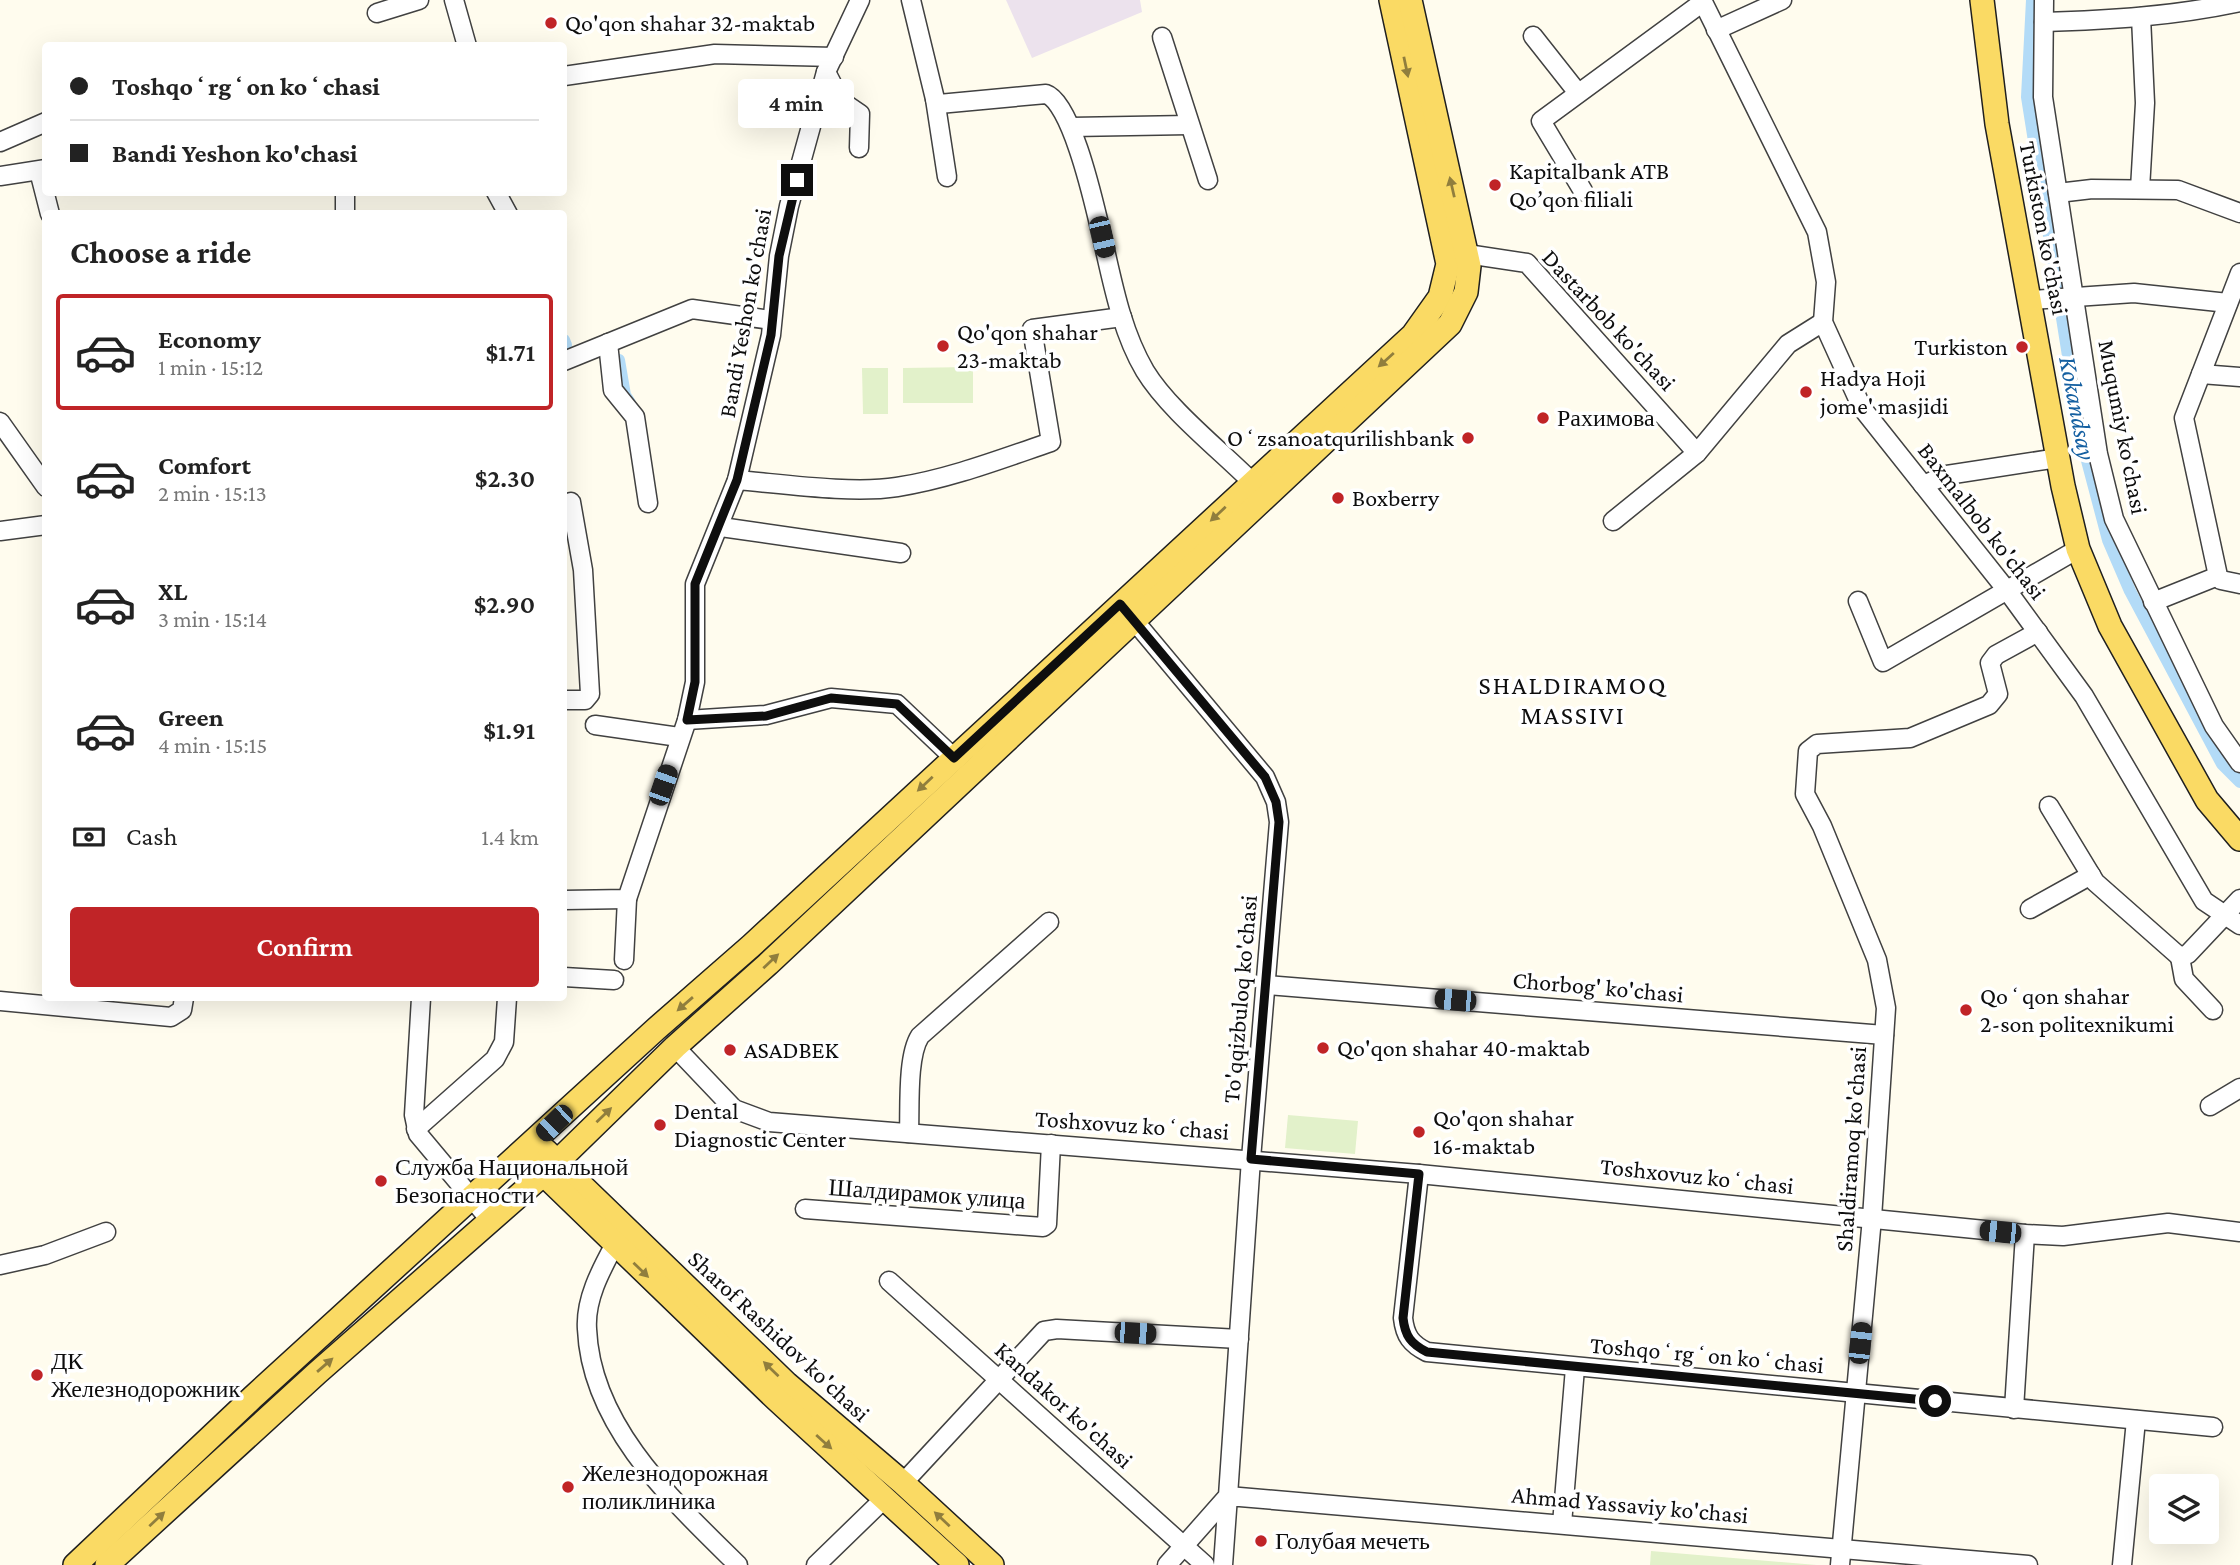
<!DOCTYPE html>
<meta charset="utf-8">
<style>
:root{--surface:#fff;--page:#f2f2f2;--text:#222;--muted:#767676;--line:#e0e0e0;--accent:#c02427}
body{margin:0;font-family:"Crimson Pro",serif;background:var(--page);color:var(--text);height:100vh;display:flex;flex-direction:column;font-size:26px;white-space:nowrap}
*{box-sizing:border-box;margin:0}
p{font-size:23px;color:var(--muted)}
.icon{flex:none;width:38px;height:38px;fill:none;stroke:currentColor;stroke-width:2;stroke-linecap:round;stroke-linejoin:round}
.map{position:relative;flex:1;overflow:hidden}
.sheet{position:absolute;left:42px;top:210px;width:525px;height:791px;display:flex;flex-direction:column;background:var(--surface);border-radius:7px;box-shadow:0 7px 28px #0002}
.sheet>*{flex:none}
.guide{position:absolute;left:42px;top:42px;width:525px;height:154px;border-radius:7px;box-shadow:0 7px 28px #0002;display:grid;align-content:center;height:154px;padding:0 28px;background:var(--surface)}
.controls{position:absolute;left:2149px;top:1474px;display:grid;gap:14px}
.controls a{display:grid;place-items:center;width:70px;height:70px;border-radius:7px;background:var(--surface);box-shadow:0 7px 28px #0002;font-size:35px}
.end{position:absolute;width:32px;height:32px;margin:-16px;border:9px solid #0e0e0e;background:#fff;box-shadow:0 0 0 4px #fff}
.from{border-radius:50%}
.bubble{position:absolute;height:49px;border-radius:7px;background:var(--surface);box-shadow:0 7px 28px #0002;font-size:23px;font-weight:600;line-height:49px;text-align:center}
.car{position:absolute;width:21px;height:42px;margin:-21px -10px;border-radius:9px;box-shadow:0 0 5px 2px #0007;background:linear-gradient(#222 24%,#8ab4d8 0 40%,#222 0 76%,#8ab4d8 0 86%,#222 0)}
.guide b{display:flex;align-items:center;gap:24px;height:66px;font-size:26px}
.guide b+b{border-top:2px solid var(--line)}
.guide i{width:18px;height:18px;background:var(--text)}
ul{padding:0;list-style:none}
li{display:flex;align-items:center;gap:21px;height:116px;margin:0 14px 10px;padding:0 14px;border:4px solid transparent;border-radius:7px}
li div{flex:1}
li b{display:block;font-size:26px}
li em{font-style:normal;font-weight:600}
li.selected{border-color:var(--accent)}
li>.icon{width:63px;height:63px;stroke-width:1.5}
h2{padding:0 28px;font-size:32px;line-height:84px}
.pay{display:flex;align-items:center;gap:18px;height:77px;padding:0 28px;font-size:26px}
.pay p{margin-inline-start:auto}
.button{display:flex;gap:14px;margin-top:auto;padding:14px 28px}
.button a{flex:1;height:80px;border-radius:7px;background:var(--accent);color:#fff;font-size:28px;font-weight:600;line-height:80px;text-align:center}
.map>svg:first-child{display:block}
.industrial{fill:#ece2ed}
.pitch{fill:#e2f1ca}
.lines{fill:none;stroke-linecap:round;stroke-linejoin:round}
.canal{stroke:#b3dbf7;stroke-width:12}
.minor-casing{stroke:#414141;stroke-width:21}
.major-casing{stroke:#1f1f1f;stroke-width:26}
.minor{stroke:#fff;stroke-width:18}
.major{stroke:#fada64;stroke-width:23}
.oneway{fill:#907e3d}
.route{stroke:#0e0e0e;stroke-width:9}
.poi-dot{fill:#c02427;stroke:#fff;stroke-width:2.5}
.labels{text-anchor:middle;stroke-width:7;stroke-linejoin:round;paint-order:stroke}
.poi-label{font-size:24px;fill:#0e0e0e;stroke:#fff;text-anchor:start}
.street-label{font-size:24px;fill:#0e0e0e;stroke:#fff}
.water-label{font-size:26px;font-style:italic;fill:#1560a1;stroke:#fff}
.neighbourhood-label{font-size:26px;letter-spacing:2px;fill:#0e0e0e;stroke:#fff}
</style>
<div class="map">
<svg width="2240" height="1565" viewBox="0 0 2240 1565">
<rect width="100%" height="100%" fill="#fffcee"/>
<!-- industrial -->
<path class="industrial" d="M1006,0H1140L1142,12L1032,58Z"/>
<!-- pitch -->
<g class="pitch">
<path d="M973,367V403H903V368Z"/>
<path d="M888,368V414H863L862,368Z"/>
<path d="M1288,1115L1358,1121L1355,1154L1285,1148Z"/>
<path d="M1651,1551L1817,1565H1650Z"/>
</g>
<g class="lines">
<!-- canal -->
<g class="canal">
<path d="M2032,0L2027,97L2081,438L2108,540L2130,591L2222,764L2240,782"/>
<path d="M564,340L566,345"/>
<path d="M619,360L625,395L630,403"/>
</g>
<!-- minor casing -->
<g class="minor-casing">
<g id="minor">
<path d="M454,0L467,46"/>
<path d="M911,0L935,99L939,104L1046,94C1071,102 1093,199 1099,224C1111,273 1119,327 1145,371C1168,409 1220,450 1252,482"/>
<path d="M1702,0L1817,232L1826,282L1823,322L1862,408L2009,593L2084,696L2204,901L2240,925"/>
<path d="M2044,0L2043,97L2098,454L2114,519L2214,726L2240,763"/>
<path d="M377,13L419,0"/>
<path d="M2044,22C2110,20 2175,16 2240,2"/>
<path d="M1716,30L1782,0"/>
<path d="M1533,36L1578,93"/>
<path d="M1162,37L1208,180"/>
<path d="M826,72L841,101L860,114L859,148"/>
<path d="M564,76L715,54L834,57"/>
<path d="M935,99L947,177"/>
<path d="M1071,127L1189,125"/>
<path d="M0,142L46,122"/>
<path d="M39,171L50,214"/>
<path d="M0,176L46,169"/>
<path d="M2140,189L2145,103L2141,17"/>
<path d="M1583,191L1541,121L1703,2"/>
<path d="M496,192L508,214"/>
<path d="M2058,193L2092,189L2178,190L2240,213"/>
<path d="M345,214V192"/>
<path d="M1467,254L1527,263L1697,453"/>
<path d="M2240,273L2184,418L2218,576L2221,580L2240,584"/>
<path d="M2031,300L2134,293L2228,303"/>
<path d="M608,343L613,390L635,417L648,503"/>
<path d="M564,361L692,309L771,320"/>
<path d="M2201,374L2240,377"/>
<path d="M0,422L46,487"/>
<path d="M737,480C784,484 852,494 897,487C949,479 1001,459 1051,442L1032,329L1122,317"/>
<path d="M1923,485L1947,475L2058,458"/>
<path d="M564,505L571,502L583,570L590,694L585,700H564"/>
<path d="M1613,521L1697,453L1788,344L1823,322"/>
<path d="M721,527L901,553"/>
<path d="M0,531L46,525"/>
<path d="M1858,601L1883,662L2078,549"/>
<path d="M2153,602L2218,576"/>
<path d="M1127,612L1265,777L1276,802L1279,822L1251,1159L1228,1496L1167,1565"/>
<path d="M687,720L766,715L831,698L897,704L954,758"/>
<path d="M595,725L679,737"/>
<path d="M2049,806L2095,882L2180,957"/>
<path d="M564,900L627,899L687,720L695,682V584L737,480L771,335L779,256L789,206L826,72L860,0"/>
<path d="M2030,909L2091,875"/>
<path d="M2180,957L2188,954L2240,899"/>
<path d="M2180,957L2184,979L2213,1010"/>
<path d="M624,960L627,899"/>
<path d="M564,977L614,980"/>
<path d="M1266,985L1884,1035"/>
<path d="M421,998L414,1115L418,1134L490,1220"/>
<path d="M0,1001L171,1017L182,1010L184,998"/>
<path d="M675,1047L734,1109L769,1122L1419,1174L2025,1234L2063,1236L2168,1223L2240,1232"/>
<path d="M2210,1106L2240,1088"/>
<path d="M416,1129L495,1059L504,1042L507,998"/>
<path d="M909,1133C910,1107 907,1056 920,1036L1049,922"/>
<path d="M1419,1174L1403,1318C1405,1336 1411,1344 1427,1352L2213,1427"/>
<path d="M805,1209L1043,1227L1047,1224L1051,1144"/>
<path d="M615,1244C601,1270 585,1299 587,1329C591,1426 673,1501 738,1565"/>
<path d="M0,1265L45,1255L106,1232"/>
<path d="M889,1281L1205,1565"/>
<path d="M2014,1409L2025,1234"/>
<path d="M903,1483L1044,1331L1057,1329L1239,1339"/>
<path d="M1562,1524L1575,1368"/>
<path d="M816,1565L885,1498"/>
<path d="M1223,1565L1228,1496L2028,1565"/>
<path d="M1840,1565L1872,1218L1886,1008L1877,960L1822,826L1805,794L1808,751L1817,744L1910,738L1989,705L1998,694L1990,663L1996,655L2038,632"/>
<path d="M2122,1565L2136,1420"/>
</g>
</g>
<!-- major casing -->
<g class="major-casing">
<g id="major">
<path d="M1982,0L1997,124L2063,486L2078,549L2110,626L2207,800L2240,839"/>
<path d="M546,1151L787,1384L903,1483L992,1565"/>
<path d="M532,1163L775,1398L957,1565"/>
<path d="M75,1565L252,1398L656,1029L751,946L1413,335L1440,297L1448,264L1391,0"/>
<path d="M107,1565L317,1373L556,1163L675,1047L768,964L1450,324L1466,292L1469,266L1410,0"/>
</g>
</g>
<!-- minor -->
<use href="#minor" class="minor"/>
<!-- major -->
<use href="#major" class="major"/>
</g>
<!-- one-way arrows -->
<defs><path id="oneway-solid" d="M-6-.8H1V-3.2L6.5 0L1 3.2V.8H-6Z" transform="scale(1.75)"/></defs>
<g class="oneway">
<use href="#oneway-solid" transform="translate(1406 67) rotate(78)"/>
<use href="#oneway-solid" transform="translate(1452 187) rotate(-103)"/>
<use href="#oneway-solid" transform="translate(1386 360) rotate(138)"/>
<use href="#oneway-solid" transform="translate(1218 514) rotate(137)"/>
<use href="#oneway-solid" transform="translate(925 784) rotate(137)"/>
<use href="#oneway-solid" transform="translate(771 961) rotate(-43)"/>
<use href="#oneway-solid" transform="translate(685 1004) rotate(139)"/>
<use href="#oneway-solid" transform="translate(604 1115) rotate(-44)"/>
<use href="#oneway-solid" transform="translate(641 1270) rotate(44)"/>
<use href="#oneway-solid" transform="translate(325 1365) rotate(-41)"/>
<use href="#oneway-solid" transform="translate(771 1369) rotate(-136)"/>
<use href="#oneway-solid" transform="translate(824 1442) rotate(42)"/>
<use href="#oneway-solid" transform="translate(157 1519) rotate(-43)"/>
<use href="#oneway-solid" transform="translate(942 1519) rotate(-137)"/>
</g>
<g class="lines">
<!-- route -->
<path class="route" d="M797,180L779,256L771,335L737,480L695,584V682L687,720L766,716L831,698L897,704L954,758L1120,604L1265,777L1276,802L1279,822L1251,1159L1419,1174L1403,1318C1405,1336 1411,1344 1427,1352L1935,1401"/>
</g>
<!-- markers -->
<g class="poi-dot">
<circle cx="551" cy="23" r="7"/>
<circle cx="1495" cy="185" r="7"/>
<circle cx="943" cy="346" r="7"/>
<circle cx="2022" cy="347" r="7"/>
<circle cx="1806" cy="392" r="7"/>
<circle cx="1543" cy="418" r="7"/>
<circle cx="1468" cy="438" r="7"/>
<circle cx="1338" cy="498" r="7"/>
<circle cx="1966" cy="1010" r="7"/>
<circle cx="1323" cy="1048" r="7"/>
<circle cx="730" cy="1050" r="7"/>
<circle cx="660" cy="1125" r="7"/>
<circle cx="1419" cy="1132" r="7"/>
<circle cx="381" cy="1181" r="7"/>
<circle cx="37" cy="1375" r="7"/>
<circle cx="568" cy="1487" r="7"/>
<circle cx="1261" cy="1541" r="7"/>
</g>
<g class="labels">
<!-- poi labels -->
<g class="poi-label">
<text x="565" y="31">Qo'qon shahar 32-maktab</text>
<text x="1509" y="179">Kapitalbank ATB<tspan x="1509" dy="28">Qo’qon filiali</tspan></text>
<text x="957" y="340">Qo'qon shahar<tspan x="957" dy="28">23-maktab</tspan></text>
<text x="2008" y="355" text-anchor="end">Turkiston</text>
<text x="1820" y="386">Hadya Hoji<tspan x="1820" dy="28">jome' masjidi</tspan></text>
<text x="1557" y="426">Рахимова</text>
<text x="1454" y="446" text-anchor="end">Oʻzsanoatqurilishbank</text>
<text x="1352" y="506">Boxberry</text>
<text x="1980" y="1004">Qoʻqon shahar<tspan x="1980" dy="28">2-son politexnikumi</tspan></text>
<text x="1337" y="1056">Qo'qon shahar 40-maktab</text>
<text x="744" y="1058">ASADBEK</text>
<text x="674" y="1119">Dental<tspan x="674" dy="28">Diagnostic Center</tspan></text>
<text x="1433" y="1126">Qo'qon shahar<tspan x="1433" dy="28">16-maktab</tspan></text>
<text x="395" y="1175">Служба Национальной<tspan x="395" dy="28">Безопасности</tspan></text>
<text x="51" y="1369">ДК<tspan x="51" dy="28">Железнодорожник</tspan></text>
<text x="582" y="1481">Железнодорожная<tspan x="582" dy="28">поликлиника</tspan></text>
<text x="1275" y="1549">Голубая мечеть</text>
</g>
<!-- street labels -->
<g class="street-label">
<text transform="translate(2044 228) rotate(79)" y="8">Turkiston ko'chasi</text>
<text transform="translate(745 313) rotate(-80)" y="8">Bandi Yeshon ko'chasi</text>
<text transform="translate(1609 320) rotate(47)" y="8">Dastarbob ko'chasi</text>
<text transform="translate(2123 427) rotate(79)" y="8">Muqumiy ko'chasi</text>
<text transform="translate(1982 521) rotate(52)" y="8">Baxmalbob ko'chasi</text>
<text transform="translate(1598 987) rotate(5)" y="8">Chorbog' ko'chasi</text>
<text transform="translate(1240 999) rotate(-85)" y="8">To'qqizbuloq ko'chasi</text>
<text transform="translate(1132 1125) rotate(4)" y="8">Toshxovuz koʻchasi</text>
<text transform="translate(1851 1149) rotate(-86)" y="8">Shaldiramoq ko'chasi</text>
<text transform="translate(1697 1176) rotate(6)" y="8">Toshxovuz koʻchasi</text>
<text transform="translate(927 1194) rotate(4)" y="8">Шалдирамок улица</text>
<text transform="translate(779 1336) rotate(43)" y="8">Sharof Rashidov ko'chasi</text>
<text transform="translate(1707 1355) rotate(5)" y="8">Toshqoʻrgʻon koʻchasi</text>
<text transform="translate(1064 1405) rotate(42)" y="8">Kandakor ko'chasi</text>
<text transform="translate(1630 1505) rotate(5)" y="8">Ahmad Yassaviy ko'chasi</text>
</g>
<!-- water labels -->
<g class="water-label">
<text transform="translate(2078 408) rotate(79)" y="9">Kokandsay</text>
</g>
<!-- neighbourhood labels -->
<g class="neighbourhood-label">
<text x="1573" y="694">SHALDIRAMOQ<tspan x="1573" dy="30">MASSIVI</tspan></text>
</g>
</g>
</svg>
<div class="controls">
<a><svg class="icon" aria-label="layers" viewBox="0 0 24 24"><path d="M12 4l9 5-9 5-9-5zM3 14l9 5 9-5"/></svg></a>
</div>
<i class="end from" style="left:1935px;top:1401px"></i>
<i class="end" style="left:797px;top:180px"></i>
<div class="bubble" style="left:738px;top:79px;width:116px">4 min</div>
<i class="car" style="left:1102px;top:237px;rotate:167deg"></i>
<i class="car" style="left:663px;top:785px;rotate:19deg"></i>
<i class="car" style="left:1455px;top:1000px;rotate:275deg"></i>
<i class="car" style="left:554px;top:1123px;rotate:226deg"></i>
<i class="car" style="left:2000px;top:1232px;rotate:276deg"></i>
<i class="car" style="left:1135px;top:1333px;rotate:93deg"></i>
<i class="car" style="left:1860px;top:1343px;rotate:6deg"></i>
<div class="guide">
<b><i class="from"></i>Toshqoʻrgʻon koʻchasi</b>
<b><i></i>Bandi Yeshon ko'chasi</b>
</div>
<section class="sheet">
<h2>Choose a ride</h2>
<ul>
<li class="selected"><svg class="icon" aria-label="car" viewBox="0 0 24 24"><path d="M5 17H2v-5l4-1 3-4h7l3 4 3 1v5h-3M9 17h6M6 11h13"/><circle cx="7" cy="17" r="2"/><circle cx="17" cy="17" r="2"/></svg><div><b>Economy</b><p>1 min · 15:12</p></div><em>$1.71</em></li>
<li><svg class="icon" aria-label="car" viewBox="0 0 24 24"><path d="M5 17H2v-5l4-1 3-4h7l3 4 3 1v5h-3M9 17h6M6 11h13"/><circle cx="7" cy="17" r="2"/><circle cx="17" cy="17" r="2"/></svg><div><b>Comfort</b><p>2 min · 15:13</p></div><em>$2.30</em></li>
<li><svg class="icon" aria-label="car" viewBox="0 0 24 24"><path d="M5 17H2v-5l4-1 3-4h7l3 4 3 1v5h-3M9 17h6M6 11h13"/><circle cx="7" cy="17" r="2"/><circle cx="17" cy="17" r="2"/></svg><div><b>XL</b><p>3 min · 15:14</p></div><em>$2.90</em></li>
<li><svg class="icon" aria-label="car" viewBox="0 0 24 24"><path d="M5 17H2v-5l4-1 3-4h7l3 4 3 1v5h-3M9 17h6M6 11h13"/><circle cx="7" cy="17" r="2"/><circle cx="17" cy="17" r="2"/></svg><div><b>Green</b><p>4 min · 15:15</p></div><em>$1.91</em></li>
</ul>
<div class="pay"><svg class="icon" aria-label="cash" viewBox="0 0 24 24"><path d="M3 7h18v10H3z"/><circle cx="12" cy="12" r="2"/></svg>Cash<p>1.4 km</p></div>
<div class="button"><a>Confirm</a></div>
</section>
</div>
